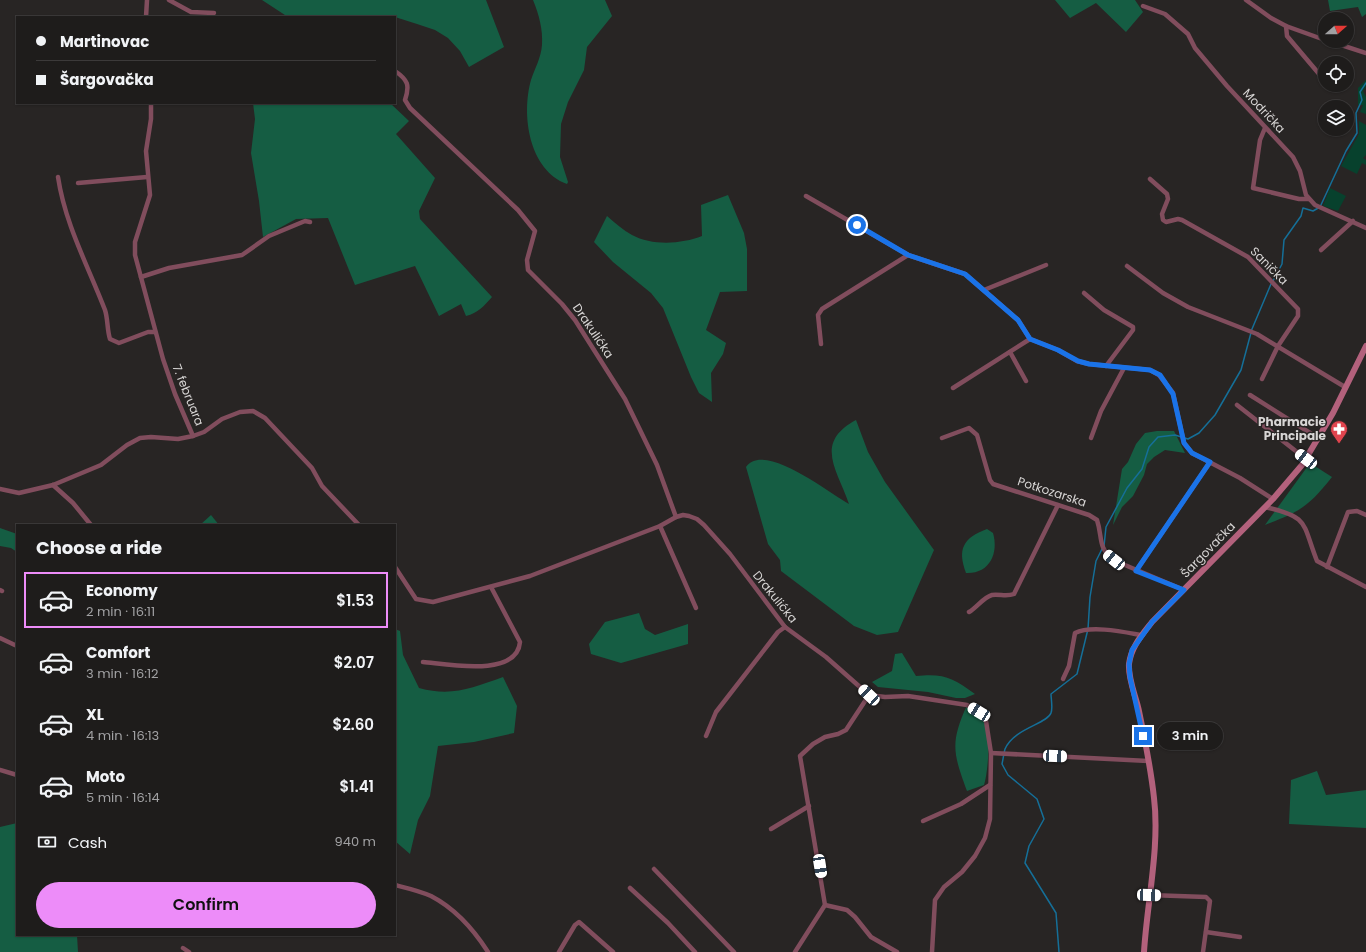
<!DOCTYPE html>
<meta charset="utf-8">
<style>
:root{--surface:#1e1c1b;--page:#2b2928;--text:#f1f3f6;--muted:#a1a1a3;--line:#3c3a3a;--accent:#ed8cf9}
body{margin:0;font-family:Poppins,sans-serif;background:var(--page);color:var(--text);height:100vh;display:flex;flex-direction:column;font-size:15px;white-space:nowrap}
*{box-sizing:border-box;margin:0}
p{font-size:13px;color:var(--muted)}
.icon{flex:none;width:22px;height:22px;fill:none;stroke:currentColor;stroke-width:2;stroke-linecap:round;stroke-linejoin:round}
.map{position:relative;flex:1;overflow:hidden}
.sheet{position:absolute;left:16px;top:524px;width:380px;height:412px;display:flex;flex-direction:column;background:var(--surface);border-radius:0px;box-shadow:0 1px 3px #0004,0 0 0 1px var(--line)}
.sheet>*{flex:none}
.guide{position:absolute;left:16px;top:16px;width:380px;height:88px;border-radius:0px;box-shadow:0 1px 3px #0004,0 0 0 1px var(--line);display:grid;align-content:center;height:88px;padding:0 20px;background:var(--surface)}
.needle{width:26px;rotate:69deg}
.fabs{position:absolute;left:1318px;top:12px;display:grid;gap:8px}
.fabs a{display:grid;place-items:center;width:36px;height:36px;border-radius:50%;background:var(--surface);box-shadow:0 1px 3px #0004,0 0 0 1px var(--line);font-size:20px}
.end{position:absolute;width:18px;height:18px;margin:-9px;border:5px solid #1a73e8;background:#fff;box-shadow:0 0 0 2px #fff}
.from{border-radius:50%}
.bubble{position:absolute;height:28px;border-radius:14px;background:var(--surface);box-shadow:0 1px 3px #0004,0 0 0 1px var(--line);font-size:13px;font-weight:600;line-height:28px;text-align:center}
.car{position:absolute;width:12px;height:24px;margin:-12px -6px;border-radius:5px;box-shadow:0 0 3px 1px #0007;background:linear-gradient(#fff 24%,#345 0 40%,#fff 0 76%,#345 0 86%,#fff 0)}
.guide b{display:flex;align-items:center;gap:14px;height:38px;font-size:15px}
.guide b+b{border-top:1px solid var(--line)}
.guide i{width:10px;height:10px;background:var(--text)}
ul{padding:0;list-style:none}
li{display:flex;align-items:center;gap:12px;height:56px;margin:0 8px 6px;padding:0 12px;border:2px solid transparent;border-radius:0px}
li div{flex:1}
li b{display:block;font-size:15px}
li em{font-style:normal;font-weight:600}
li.current{border-color:var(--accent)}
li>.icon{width:36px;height:36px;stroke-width:1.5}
h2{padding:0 20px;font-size:18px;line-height:48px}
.pay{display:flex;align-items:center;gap:10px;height:44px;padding:0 20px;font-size:15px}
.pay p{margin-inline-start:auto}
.action{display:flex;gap:8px;margin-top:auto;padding:8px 20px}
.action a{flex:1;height:46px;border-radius:24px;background:var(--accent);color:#111;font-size:16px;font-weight:600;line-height:46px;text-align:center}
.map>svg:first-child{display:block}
.green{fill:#07412d}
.forest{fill:#155d43}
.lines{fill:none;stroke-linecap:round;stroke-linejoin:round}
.stream{stroke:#156f98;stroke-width:1.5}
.street{stroke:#814d5d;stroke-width:4.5}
.secondary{stroke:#b3617c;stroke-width:6}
.route{stroke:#1a73e8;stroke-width:5}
.labels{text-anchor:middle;stroke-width:3;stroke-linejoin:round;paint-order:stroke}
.street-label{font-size:12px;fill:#d8d6d5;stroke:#282524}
.poi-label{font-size:12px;font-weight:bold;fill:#d8d6d5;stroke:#282524;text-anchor:end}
</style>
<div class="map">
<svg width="1366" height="952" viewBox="0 0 1366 952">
<rect width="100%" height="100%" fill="#282524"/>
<!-- green -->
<g class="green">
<path d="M1366,80V86L1363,91L1366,97V114L1360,112L1363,105H1358V88Z"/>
<path d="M1359,121L1366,125V155L1363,158L1366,160V165L1362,163L1357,174L1341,166L1359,134Z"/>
<path d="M1330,188L1346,196L1338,211L1323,206Z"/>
</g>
<!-- forest -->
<g class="forest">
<path d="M262,0H486L504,47L469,67L460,51L448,38L435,30L417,24L395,17H288Z"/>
<path d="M533,0H605L612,16L587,47L584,70L568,102L561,124L560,157L568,182L567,184C529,170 521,115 531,80C535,68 541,58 542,45C543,29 539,15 533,0Z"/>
<path d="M1055,0H1135L1143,12L1126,32L1096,3L1070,18Z"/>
<path d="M1328,0H1366V14L1362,17L1358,7L1330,11Z"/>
<path d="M253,103H390L409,121L396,134L435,178L419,211L420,219L492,297C484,306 478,313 466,316L461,304L439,316L415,266L355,285L328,218L296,219L263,237L259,201L251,153L255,119Z"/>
<path d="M728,195L744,233L747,249V291L720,292L706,330L726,343L723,354L711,373L712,402L699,393L691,377L663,308L651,293L613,262L594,242L607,216C615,223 623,230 632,235C652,246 682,244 702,236L701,205Z"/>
<path d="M856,420L868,452L885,482L934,550L898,632L877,635L854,626L781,571L780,560L768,544L746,467C764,441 829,493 849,504C838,471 813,443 856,420Z"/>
<path d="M1157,431H1174L1185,453L1165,450L1154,457L1147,464L1144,475L1133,496L1122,507L1113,525L1122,469L1128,462L1136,444L1145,433Z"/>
<path d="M1310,463L1332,477C1308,507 1301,511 1265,525Z"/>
<path d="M211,515L219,525H200Z"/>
<path d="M0,528L17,534V552L11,548L0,546Z"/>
<path d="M987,529L993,533C999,554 989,574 966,573C957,549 963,538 987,529Z"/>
<path d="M639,613L645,629L655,635L688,624V644L621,663L591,654L589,644L605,622Z"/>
<path d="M395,629L400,631L403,655L419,688C452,697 472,688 503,677L517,706L514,733L474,742L438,746L430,796L418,820L410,854L395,841Z"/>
<path d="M902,653L916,676C944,673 953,678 975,694L965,698H956L928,692L878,687L872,682L892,671L895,654Z"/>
<path d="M967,705C974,710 983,714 986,721C991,733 988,773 984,785L967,791C953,753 950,743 967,705Z"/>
<path d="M1317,771L1326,795L1366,790V828L1289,824L1291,780Z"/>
<path d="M17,823V935H77L78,952H0V827Z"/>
</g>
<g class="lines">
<!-- stream -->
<g class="stream">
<path d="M1273,281L1282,264L1284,240L1301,216L1303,208L1313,211L1320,207L1346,151L1357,133L1356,113L1362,100L1360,92L1366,83"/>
<path d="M1104,546L1106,527L1127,488L1142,469L1149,447L1158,437L1175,435L1188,439L1199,433L1215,415L1241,370L1252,329L1271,284"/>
<path d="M1059,952L1056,913L1025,863L1029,846L1044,819L1037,799L1008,775L1002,764C1003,759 1004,753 1005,749C1014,728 1047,724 1051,713C1053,708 1051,699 1051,694L1077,674L1088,629L1090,597L1096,561L1102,549"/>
</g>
<!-- street -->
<g class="street">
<path d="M169,0L191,12L214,13"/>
<path d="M1246,0L1271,18L1286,26L1325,40"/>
<path d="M1143,6L1165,14L1188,34L1195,48L1227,86L1293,157L1300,171L1306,195L1315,205L1366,228"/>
<path d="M146,17L147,0"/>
<path d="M1286,26L1287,36L1325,81"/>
<path d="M1329,41L1366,53"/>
<path d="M395,71C408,80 410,85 405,100L410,108L518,210L535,231L527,260L528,270L562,304L575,320L625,399L657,465L676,517L683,515L689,516L697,519L704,525L730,554L785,627L826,657L869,695L885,697L908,696L967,705L979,712L986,721L991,753L990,819L985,838L975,856L962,872L944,887L935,900L932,952"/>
<path d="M1265,128L1260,140L1253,188L1299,199H1309"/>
<path d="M58,177C65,224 88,266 105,310C108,319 107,330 110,339L119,343L148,332H155"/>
<path d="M1150,179L1167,194L1168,199L1162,214L1163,220L1166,222L1178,219L1182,220L1248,257L1298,309V316L1278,346L1262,379"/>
<path d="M78,183L147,177"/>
<path d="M806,196L908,255L965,274L1018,320L1030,339L1058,350L1077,361L1089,364L1150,370L1159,375L1173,393L1184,443L1192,453L1240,478L1273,499"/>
<path d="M1321,250L1353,221"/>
<path d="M1127,266L1163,293L1188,307L1257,334L1345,387"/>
<path d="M141,277L169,268L242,255L269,236L305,221L310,222"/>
<path d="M984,290L1046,265"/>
<path d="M1084,293L1104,310L1133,327V330L1106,366"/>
<path d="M821,344L818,315L822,309L908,255"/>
<path d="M1010,352L1026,381"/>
<path d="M953,388L1030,339"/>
<path d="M1250,395L1318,438"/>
<path d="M1237,405L1306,459"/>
<path d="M193,436L204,432L222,419L240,412L253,411L265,418L312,468L322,486L359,525"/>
<path d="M942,438L969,428L977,435L990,480L993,484L1089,515L1097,520C1103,538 1097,546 1113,560L1184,590"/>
<path d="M1091,438L1101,411L1124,368"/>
<path d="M53,485L73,503L91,525"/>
<path d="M0,489L19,493L53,485L101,465L127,445L140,438L151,437L178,439L193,436L175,394L163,359L135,255V242L150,195L146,151L151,119V103"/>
<path d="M1265,507C1310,517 1302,523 1317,561L1366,587"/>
<path d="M660,526L696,608"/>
<path d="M395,567L416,599L433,602L530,576L660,526L676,517"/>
<path d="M1327,567L1348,512L1357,511L1366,515"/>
<path d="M1136,571L1210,462"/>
<path d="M0,590L2,591"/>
<path d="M969,612C976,608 984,597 992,595C1000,594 1007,597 1014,594L1058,505"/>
<path d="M0,638L17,646"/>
<path d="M423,662C447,664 517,678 520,642L491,587"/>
<path d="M1063,679L1069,666L1075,633C1091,625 1124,632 1141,635"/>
<path d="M706,736L716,712L778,632L785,627"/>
<path d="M991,753L1148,761"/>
<path d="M0,770L17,775"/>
<path d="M923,821L961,804L990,785"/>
<path d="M771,829L809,806"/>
<path d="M654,869L734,952"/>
<path d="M395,885C407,888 420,891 431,896C454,908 474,930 488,952"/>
<path d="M630,888L668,923L695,952"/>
<path d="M1149,895L1206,897L1210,901L1203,952"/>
<path d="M825,905L847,910L855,917L871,937L897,952"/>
<path d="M1206,932L1240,937"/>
<path d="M183,948L189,952"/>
<path d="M559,952L575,925L579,922L613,952"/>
<path d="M795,952L825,905L800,756L813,744L825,737L838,734L846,730L869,695"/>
</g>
<!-- secondary -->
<path class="secondary" d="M1144,952C1147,903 1160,846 1154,798C1151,769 1145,740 1139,711C1136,696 1128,680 1129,664C1131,647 1142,635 1152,622L1273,499L1302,465L1333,413L1366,346"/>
</g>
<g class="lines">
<!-- route -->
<path class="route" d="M857,225L908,255L965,274L1018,320L1030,339L1058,350L1078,361L1089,364L1150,370L1160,375L1173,394L1184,443L1192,453L1210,462L1136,571L1184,590L1152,622L1132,650L1129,664L1130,677L1143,736"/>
</g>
<!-- icons -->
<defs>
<g id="pharmacy-pin" transform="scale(0.9)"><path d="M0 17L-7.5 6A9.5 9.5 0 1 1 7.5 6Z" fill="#e0444e" stroke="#282524"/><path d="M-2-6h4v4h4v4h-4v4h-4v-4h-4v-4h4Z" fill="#fff"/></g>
</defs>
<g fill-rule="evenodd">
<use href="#pharmacy-pin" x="1339" y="429"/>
</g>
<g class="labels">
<!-- street labels -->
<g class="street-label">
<text transform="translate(1264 111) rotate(47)" y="4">Modrička</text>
<text transform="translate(1269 266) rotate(45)" y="4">Sanička</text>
<text transform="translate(593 331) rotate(56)" y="4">Drakulićka</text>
<text transform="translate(188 395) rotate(68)" y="4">7. februara</text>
<text transform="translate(1052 492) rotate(18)" y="4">Potkozarska</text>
<text transform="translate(1208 550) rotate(-46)" y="4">Šargovačka</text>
<text transform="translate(775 597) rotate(51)" y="4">Drakulićka</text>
</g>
<!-- poi labels -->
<g class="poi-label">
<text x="1326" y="426">Pharmacie<tspan x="1326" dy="14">Principale</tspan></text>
</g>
</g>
</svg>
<div class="fabs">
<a><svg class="needle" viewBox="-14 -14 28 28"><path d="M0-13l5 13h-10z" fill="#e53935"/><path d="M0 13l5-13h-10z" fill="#a1a1a3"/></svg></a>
<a><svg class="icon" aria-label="locate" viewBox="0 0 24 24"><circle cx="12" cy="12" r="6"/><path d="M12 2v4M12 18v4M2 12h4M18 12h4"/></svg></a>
<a><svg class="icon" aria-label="layers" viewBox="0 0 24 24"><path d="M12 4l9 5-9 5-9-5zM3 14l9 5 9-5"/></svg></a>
</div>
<i class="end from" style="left:857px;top:225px"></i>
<i class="end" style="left:1143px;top:736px"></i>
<div class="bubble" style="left:1157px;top:722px;width:66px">3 min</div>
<i class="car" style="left:1306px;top:459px;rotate:307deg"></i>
<i class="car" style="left:1114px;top:560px;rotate:309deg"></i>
<i class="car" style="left:869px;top:695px;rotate:313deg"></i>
<i class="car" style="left:979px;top:712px;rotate:301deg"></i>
<i class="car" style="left:1055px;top:756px;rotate:93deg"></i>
<i class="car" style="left:820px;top:866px;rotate:171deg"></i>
<i class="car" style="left:1149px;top:895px;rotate:92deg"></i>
<div class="guide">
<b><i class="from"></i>Martinovac</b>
<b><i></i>Šargovačka</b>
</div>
<section class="sheet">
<h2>Choose a ride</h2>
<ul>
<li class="current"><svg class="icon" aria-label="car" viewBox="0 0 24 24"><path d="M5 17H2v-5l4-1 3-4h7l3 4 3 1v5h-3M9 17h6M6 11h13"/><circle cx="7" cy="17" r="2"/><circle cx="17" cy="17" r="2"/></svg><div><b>Economy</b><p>2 min · 16:11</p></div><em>$1.53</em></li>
<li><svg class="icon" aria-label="car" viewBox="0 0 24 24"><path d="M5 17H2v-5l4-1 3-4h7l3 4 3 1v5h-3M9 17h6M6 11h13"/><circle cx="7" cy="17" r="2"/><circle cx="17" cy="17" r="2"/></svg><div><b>Comfort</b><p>3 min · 16:12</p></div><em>$2.07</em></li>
<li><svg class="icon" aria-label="car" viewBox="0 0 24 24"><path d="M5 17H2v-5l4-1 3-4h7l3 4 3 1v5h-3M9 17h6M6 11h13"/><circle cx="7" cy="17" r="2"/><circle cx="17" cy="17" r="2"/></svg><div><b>XL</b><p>4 min · 16:13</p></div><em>$2.60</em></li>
<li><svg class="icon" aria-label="car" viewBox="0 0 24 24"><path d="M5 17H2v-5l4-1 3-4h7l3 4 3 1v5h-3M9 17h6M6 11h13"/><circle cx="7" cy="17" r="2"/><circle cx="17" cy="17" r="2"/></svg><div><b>Moto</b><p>5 min · 16:14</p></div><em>$1.41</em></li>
</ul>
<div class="pay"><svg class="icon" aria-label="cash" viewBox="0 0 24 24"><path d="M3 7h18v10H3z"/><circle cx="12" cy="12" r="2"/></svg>Cash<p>940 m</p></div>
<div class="action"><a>Confirm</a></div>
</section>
</div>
